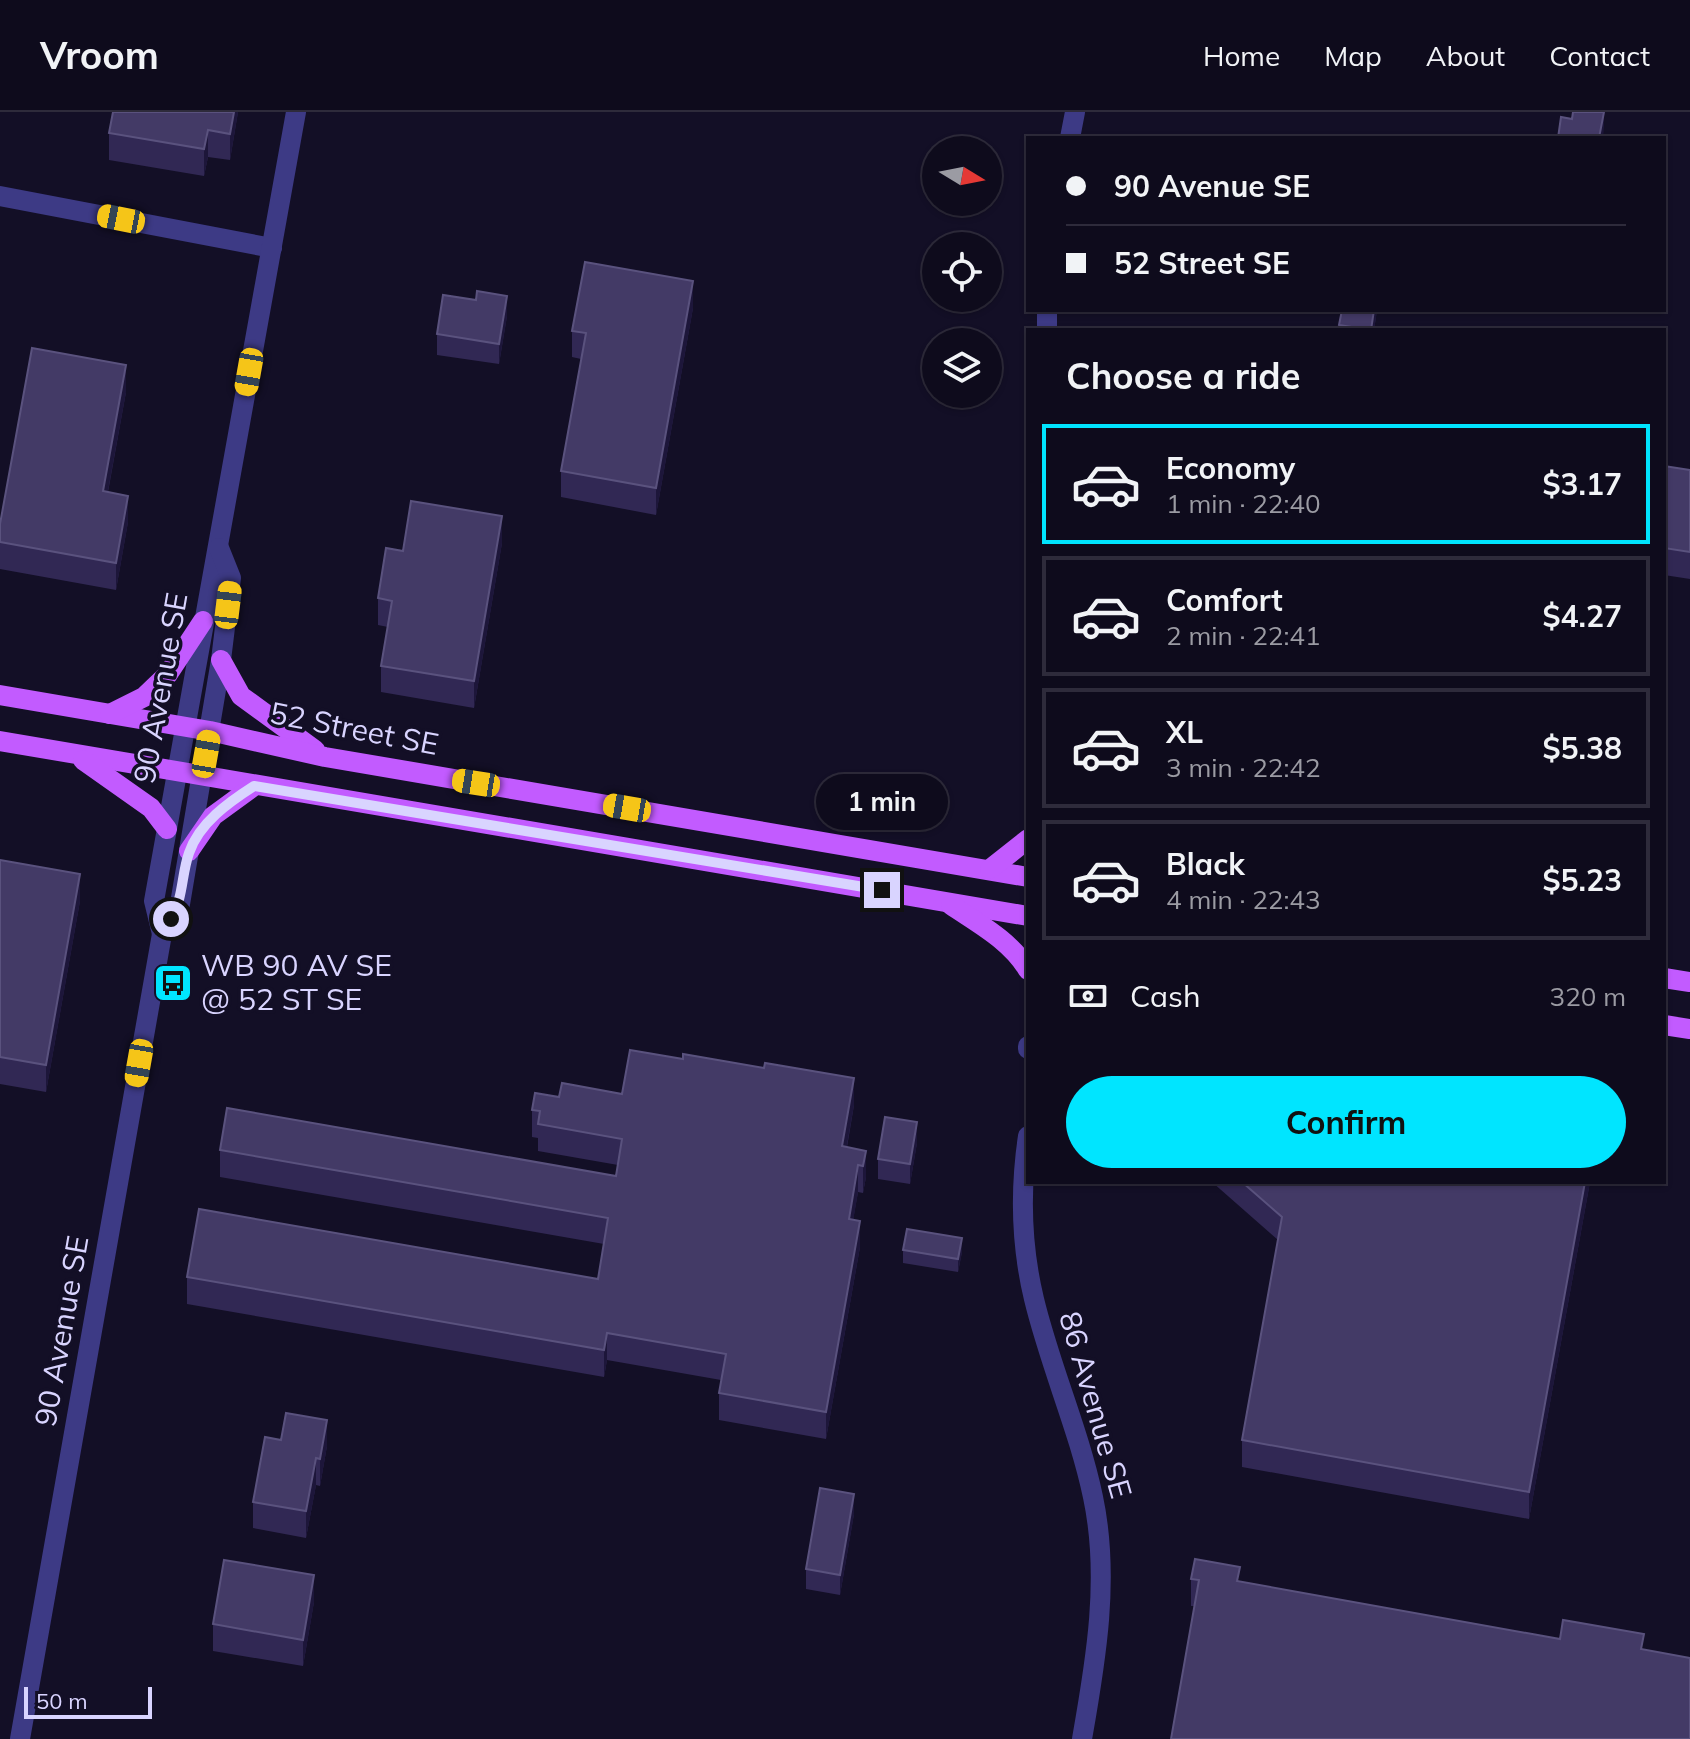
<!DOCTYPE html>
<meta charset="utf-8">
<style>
:root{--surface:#0e0b1c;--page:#171425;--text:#f1f3f6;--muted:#9b9ba3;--line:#2e2b3b;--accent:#00e5ff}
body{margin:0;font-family:Mulish,sans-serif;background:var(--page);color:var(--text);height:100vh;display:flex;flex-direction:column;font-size:30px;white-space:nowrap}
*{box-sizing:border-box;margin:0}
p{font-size:26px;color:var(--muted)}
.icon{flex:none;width:44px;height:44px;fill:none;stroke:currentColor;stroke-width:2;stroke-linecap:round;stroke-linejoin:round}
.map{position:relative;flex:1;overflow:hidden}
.details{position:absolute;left:1026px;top:216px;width:640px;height:856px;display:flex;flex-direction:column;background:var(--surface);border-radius:0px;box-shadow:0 2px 6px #0004,0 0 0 2px var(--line)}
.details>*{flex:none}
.top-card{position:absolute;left:1026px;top:24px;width:640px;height:176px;border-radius:0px;box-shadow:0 2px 6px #0004,0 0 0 2px var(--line);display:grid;align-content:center;height:176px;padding:0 40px;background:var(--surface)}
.needle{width:52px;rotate:100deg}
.tools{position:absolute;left:922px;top:24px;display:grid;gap:16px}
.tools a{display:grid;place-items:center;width:80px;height:80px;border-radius:50%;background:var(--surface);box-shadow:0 2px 6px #0004,0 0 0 2px var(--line);font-size:40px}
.scale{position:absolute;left:24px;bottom:20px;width:128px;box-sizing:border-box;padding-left:8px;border:4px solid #d9d4ff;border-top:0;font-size:22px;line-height:28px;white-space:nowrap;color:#d9d4ff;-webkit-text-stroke:6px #130f26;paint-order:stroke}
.end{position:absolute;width:36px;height:36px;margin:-18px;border:10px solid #d9d4ff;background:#111;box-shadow:0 0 0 4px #111}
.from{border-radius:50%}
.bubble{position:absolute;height:56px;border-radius:28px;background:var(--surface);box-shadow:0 2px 6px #0004,0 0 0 2px var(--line);font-size:26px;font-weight:700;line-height:56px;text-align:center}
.car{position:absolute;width:24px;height:48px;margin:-24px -12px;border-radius:10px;box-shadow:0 0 6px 2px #0007;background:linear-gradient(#f5c518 24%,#345 0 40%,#f5c518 0 76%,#345 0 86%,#f5c518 0)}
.top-card b{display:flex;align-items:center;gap:28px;height:76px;font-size:30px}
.top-card b+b{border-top:2px solid var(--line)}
.top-card i{width:20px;height:20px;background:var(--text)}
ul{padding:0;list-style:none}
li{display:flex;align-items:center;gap:24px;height:120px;margin:0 16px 12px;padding:0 24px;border:4px solid var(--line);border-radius:0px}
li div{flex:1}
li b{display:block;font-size:30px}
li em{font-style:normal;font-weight:700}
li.selected{border-color:var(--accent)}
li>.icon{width:72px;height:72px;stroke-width:1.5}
h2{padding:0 40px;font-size:36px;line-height:96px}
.pay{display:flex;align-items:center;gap:20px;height:88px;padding:0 40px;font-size:30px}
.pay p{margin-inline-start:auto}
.primary-button{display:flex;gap:16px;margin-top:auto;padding:16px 40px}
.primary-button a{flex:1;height:92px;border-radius:48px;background:var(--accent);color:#111;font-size:32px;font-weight:700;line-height:92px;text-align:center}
header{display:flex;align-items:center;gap:48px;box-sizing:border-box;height:112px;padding:0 40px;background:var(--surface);border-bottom:2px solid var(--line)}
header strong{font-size:38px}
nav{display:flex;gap:44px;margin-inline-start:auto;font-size:28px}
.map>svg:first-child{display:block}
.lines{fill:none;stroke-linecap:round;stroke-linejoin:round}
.minor{stroke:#3d3a85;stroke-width:20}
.major{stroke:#c25bff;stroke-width:20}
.wall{fill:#312854}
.shaded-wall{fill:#1d163a}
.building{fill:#433a66;stroke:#5a527e;stroke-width:2}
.route{stroke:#d9d4ff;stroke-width:10}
.labels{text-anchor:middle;stroke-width:7;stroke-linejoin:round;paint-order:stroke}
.street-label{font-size:30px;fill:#d9d4ff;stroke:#130f26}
.poi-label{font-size:30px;fill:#d9d4ff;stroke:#130f26;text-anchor:start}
</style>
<header>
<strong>Vroom</strong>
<nav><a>Home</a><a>Map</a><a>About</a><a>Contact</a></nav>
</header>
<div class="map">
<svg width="1690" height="1627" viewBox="0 0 1690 1627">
<rect width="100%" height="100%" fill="#130f26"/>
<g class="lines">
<!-- minor -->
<g class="minor">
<path d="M1070,26L1075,0"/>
<path d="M0,84L272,136"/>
<path d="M1047,218V198"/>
<path d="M162,822L154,789L296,0"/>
<path d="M1028,934V937"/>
<path d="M1028,1024C1020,1078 1021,1133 1034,1187C1050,1254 1079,1318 1093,1385C1110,1465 1096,1548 1082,1627"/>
<path d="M20,1627L162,822L180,792L221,548L231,466L219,436"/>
</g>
<!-- major -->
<g class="major">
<path d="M221,548L241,584L315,638"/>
<path d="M0,583L210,619L325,645L1028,765"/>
<path d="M110,602L144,585L168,562L203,509"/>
<path d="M0,629L1028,804"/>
<path d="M83,648L151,696L167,717"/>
<path d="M189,739L213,704L254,674"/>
<path d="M990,757L1028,727"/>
<path d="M951,793C979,812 1011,829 1028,858"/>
<path d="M1664,866L1690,870"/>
<path d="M1664,913L1690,917"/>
</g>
</g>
<!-- wall -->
<g class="wall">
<path d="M113,0H238L230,48L208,45L204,64L109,48V21Z"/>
<path d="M476,188L507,204L499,252L437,243V222Z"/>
<path d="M693,196L656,403L561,385V359L581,247L572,245V219Z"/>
<path d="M1377,198L1374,218H1339V213Z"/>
<path d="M126,280L108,380L128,410L116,478L0,457V430Z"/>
<path d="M1664,354L1690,358V467L1664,463Z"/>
<path d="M502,431L474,596L381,580V554L388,515L378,513V486L403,439Z"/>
<path d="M0,748L80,789L46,980L0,972Z"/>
<path d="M622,982L854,993L847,1035L866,1039V1065L863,1081L858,1080L853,1108L860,1135L826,1327L719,1308V1281L721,1268L607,1248L604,1265L187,1192V1165L598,1167L604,1132L220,1065V1038L616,1064L618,1053L538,1039V1026L532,1025V998L559,985Z"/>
<path d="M917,1031L910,1072L878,1067V1047Z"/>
<path d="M1212,1070H1318L1319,1071L1321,1070H1590L1529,1407L1242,1355V1328L1278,1128Z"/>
<path d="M903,1138L962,1140L958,1160L903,1151Z"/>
<path d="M327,1334L320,1374L316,1373L306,1426L253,1416V1390Z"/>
<path d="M854,1402L840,1483L806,1477V1457Z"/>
<path d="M1191,1467L1240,1470L1560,1527L1644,1538L1194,1494H1191Z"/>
<path d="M314,1490L303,1554L213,1539V1512Z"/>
</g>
<!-- shaded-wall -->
<g class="shaded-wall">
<path d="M234,0H238L230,48V22Z"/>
<path d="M1604,0V16L1603,26H1599Z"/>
<path d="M208,18V45L204,64V37Z"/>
<path d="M693,169V196L656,403V376Z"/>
<path d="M507,184V204L499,252V232Z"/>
<path d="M1374,198H1377L1374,218H1371Z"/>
<path d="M126,253V280L103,406V379Z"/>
<path d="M128,384V410L116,478V451Z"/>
<path d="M502,404V431L474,596V569Z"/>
<path d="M80,762V789L46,980V953Z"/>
<path d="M854,966V993L842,1061V1034Z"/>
<path d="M917,1010V1031L910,1072V1052Z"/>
<path d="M866,1039V1065L863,1081V1054Z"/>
<path d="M858,1053V1080L849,1134V1107Z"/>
<path d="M1585,1070H1590L1529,1407V1380Z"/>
<path d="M860,1109V1135L826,1327V1300Z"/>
<path d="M962,1126V1140L958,1160V1147Z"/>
<path d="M607,1221V1248L604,1265V1238Z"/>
<path d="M327,1308V1334L320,1374V1347Z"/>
<path d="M316,1346V1373L306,1426V1399Z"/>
<path d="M854,1382V1402L840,1483V1463Z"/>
<path d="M314,1463V1490L303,1554V1528Z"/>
</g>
<!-- building -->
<g class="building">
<path d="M113,0H234L230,22L208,18L204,37L109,21Z"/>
<path d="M1573,0H1604L1599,26H1558L1561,5L1572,7Z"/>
<path d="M585,150L693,169L656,376L561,359L586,221L572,219Z"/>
<path d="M477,179L507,184L499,232L437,222L443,183L476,188Z"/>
<path d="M1342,198H1374L1371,218L1339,213Z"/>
<path d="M32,236L126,253L103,379L128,384L116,451L0,430V412Z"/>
<path d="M1664,354L1690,358V440L1664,436Z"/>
<path d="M411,389L502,404L474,569L381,554L392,489L378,486L386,436L403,439Z"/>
<path d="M0,748L80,762L46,953L0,945Z"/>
<path d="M630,938L683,947V942L764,956L765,951L854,966L842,1034L866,1039L863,1054L858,1053L849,1107L860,1109L826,1300L719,1281L726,1242L607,1221L604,1238L187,1165L199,1097L598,1167L608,1106L220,1038L227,996L616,1064L622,1027L538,1012L540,999L532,998L535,981L559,985L562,971L622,982Z"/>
<path d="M885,1005L917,1010L910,1052L878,1047Z"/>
<path d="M1242,1070H1318L1319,1071L1321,1070H1585L1529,1380L1242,1328L1282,1105Z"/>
<path d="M907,1117L962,1126L958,1147L903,1138Z"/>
<path d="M286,1301L327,1308L320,1347L316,1346L306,1399L253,1390L265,1325L281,1328Z"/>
<path d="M820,1376L854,1382L840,1463L806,1457Z"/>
<path d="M1195,1447L1240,1455L1237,1469L1560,1527L1563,1508L1644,1522L1641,1537L1690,1546V1627H1171L1199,1468L1191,1467Z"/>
<path d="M224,1448L314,1463L303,1528L213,1512Z"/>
</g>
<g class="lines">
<!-- route -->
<path class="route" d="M171,807C184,784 181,764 189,741C199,711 229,690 254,674L882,778"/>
</g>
<!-- icons -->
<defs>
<g id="bus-square" transform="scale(2)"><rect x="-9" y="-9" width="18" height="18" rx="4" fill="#00e5ff" stroke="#130f26"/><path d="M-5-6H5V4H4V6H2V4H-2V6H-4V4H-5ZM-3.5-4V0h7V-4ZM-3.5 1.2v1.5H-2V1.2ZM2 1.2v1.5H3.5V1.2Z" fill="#111"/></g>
</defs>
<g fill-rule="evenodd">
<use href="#bus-square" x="173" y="871"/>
</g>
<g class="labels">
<!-- street labels -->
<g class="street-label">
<text transform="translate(161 576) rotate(-80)" y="10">90 Avenue SE</text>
<text transform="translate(354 617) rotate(11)" y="10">52 Street SE</text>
<text transform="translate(62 1219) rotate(-80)" y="10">90 Avenue SE</text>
<text transform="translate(1095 1293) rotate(74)" y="10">86 Avenue SE</text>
</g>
<!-- poi labels -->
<g class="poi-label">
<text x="201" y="864">WB 90 AV SE<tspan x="201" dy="34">@ 52 ST SE</tspan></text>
</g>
</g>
</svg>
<div class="tools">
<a><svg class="needle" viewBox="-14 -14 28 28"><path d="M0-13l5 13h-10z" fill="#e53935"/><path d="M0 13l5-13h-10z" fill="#9b9ba3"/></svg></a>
<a><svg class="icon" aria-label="locate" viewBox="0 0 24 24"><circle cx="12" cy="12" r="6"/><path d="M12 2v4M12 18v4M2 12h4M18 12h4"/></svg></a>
<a><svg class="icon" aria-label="layers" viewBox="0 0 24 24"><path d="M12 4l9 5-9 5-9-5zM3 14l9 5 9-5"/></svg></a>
</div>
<div class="scale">50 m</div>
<i class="end from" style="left:171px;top:807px"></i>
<i class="end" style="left:882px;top:778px"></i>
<div class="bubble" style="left:816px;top:662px;width:132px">1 min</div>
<i class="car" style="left:121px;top:107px;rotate:281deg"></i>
<i class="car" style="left:249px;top:260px;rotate:190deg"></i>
<i class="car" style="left:228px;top:493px;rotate:7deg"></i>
<i class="car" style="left:206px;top:642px;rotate:10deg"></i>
<i class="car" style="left:476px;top:671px;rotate:279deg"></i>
<i class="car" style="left:627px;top:696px;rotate:280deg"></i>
<i class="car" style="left:139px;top:951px;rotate:190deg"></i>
<div class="top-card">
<b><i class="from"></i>90 Avenue SE</b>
<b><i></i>52 Street SE</b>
</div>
<section class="details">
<h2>Choose a ride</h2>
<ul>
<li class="selected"><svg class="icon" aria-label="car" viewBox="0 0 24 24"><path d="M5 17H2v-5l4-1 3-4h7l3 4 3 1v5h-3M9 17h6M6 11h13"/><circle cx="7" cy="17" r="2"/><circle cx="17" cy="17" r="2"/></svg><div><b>Economy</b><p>1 min · 22:40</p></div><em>$3.17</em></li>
<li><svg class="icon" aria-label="car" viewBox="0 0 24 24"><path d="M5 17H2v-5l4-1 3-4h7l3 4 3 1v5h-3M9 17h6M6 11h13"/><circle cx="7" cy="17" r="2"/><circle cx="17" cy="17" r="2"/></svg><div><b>Comfort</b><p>2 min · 22:41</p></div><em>$4.27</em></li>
<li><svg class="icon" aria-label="car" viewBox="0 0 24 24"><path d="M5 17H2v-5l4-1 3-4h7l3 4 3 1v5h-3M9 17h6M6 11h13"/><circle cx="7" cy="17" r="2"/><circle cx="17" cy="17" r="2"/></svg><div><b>XL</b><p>3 min · 22:42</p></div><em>$5.38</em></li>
<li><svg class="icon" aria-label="car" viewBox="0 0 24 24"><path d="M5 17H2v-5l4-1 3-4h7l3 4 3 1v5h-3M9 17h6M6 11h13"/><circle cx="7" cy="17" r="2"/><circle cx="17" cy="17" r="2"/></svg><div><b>Black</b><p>4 min · 22:43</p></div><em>$5.23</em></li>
</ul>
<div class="pay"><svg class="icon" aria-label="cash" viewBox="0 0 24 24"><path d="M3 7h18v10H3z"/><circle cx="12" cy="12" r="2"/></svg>Cash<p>320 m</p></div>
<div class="primary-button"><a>Confirm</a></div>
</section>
</div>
